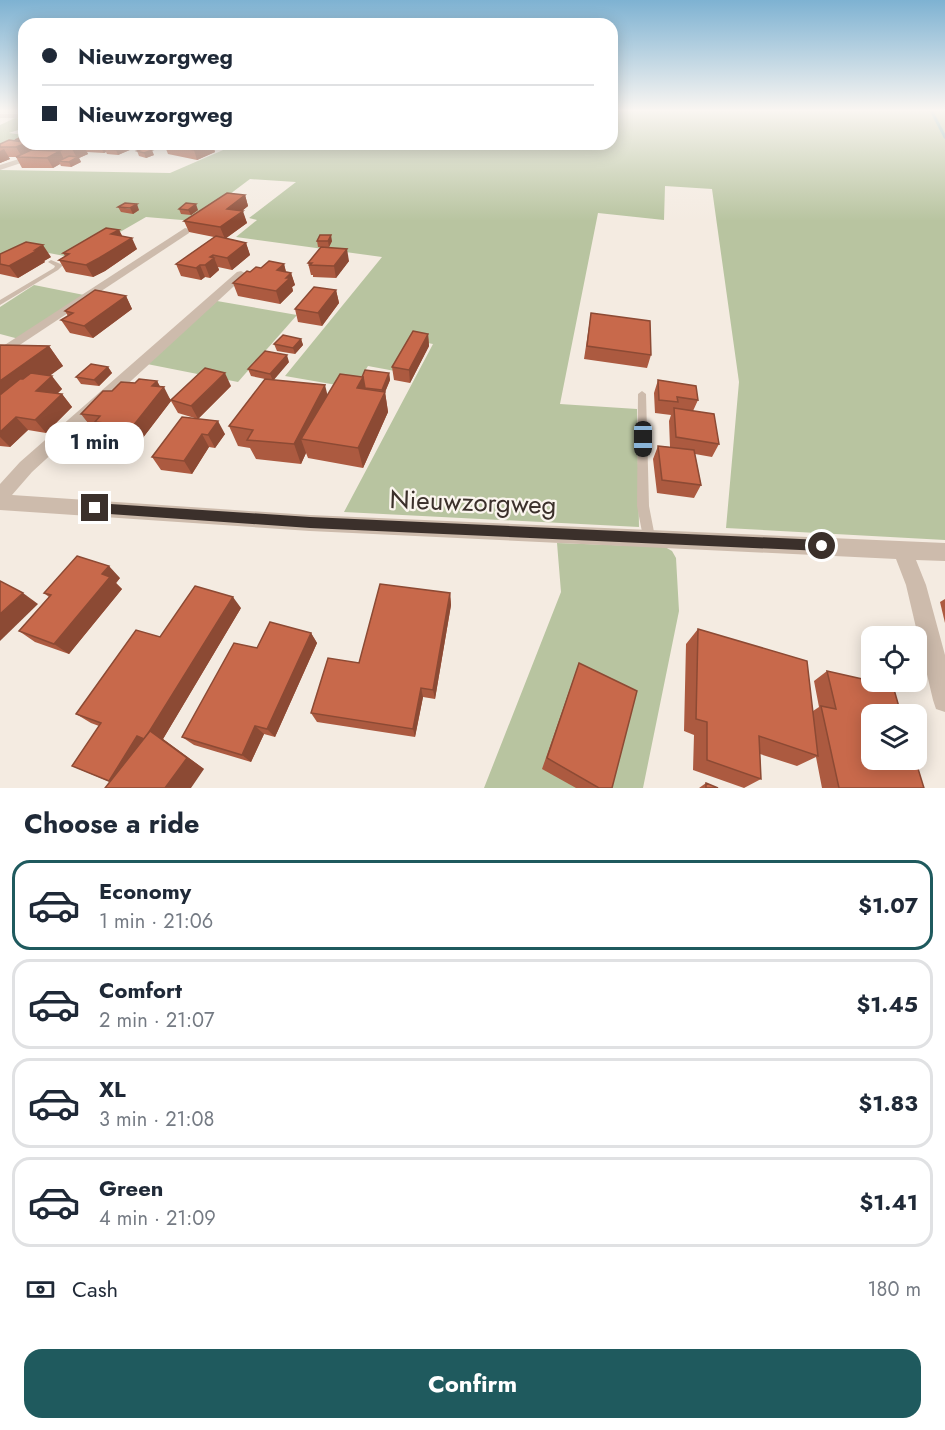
<!DOCTYPE html>
<meta charset="utf-8">
<style>
:root{--surface:#fff;--page:#f6f6f7;--text:#1f2937;--muted:#747a83;--line:#e0e1e3;--accent:#1f5a5e}
body{margin:0;font-family:Jost,sans-serif;background:var(--page);color:var(--text);height:100vh;display:flex;flex-direction:column;font-size:22px;white-space:nowrap}
*{box-sizing:border-box;margin:0}
p{font-size:20px;color:var(--muted)}
.icon{flex:none;width:33px;height:33px;fill:none;stroke:currentColor;stroke-width:2;stroke-linecap:round;stroke-linejoin:round}
.map{position:relative;height:788px;overflow:hidden}
.drawer{display:flex;flex-direction:column;background:var(--surface);flex:1}
.drawer>*{flex:none}
.hud{position:absolute;left:18px;top:18px;width:600px;height:132px;border-radius:18px;box-shadow:0 3px 15px #0003;display:grid;align-content:center;height:132px;padding:0 24px;background:var(--surface)}
.controls{position:absolute;left:861px;top:626px;display:grid;gap:12px}
.controls a{display:grid;place-items:center;width:66px;height:66px;border-radius:12px;background:var(--surface);box-shadow:0 3px 15px #0003;font-size:30px}
.end{position:absolute;width:27px;height:27px;margin:-14px;border:8px solid #3b302b;background:#fff;box-shadow:0 0 0 3px #fff}
.from{border-radius:50%}
.bubble{position:absolute;height:42px;border-radius:18px;background:var(--surface);box-shadow:0 3px 15px #0003;font-size:20px;font-weight:700;line-height:42px;text-align:center}
.car{position:absolute;width:18px;height:36px;margin:-18px -9px;border-radius:8px;box-shadow:0 0 4px 2px #0007;background:linear-gradient(#222 24%,#8ab4d8 0 40%,#222 0 76%,#8ab4d8 0 86%,#222 0)}
.hud b{display:flex;align-items:center;gap:21px;height:57px;font-size:22px}
.hud b+b{border-top:2px solid var(--line)}
.hud i{width:15px;height:15px;background:var(--text)}
ul{padding:0;list-style:none}
li{display:flex;align-items:center;gap:18px;height:90px;margin:0 12px 9px;padding:0 12px;border:3px solid var(--line);border-radius:18px}
li div{flex:1}
li b{display:block;font-size:22px}
li em{font-style:normal;font-weight:700}
li.selected{border-color:var(--accent)}
li>.icon{width:54px;height:54px;stroke-width:1.5}
h2{padding:0 24px;font-size:27px;line-height:72px}
.pay{display:flex;align-items:center;gap:15px;height:66px;padding:0 24px;font-size:22px}
.pay p{margin-inline-start:auto}
.action{display:flex;gap:12px;margin-top:auto;padding:12px 24px}
.action a{flex:1;height:69px;border-radius:18px;background:var(--accent);color:#fff;font-size:24px;font-weight:700;line-height:69px;text-align:center}
.map>svg:first-child{display:block}
.green{fill:#b8c4a0}
.lines{fill:none;stroke-linecap:round;stroke-linejoin:round}
.stream{stroke:#7fb0b2;stroke-width:3}
.lane{fill:#cdbbac;fill-rule:evenodd}
.street{fill:#cdbbac;fill-rule:evenodd}
.wall{fill:#ac5a40}
.shaded-wall{fill:#8c4a34}
.building{fill:#c8694b;stroke:#8c4a34;stroke-width:1.5}
.route{fill:#3b302b}
.labels{text-anchor:middle;stroke-width:4.5;stroke-linejoin:round;paint-order:stroke}
.near-street-label{font-size:26px;fill:#3b302b;stroke:#fbf5ee}
</style>
<div class="map">
<svg width="945" height="788" viewBox="0 0 945 788">
<rect width="100%" height="100%" fill="#f4ebe1"/>
<!-- green -->
<g class="green">
<path d="M617,111H945V540L726,528L739,382L712,189L665,186L664,220L598,213L560,404L637,409L639,527L344,512L433,344L412,340L395,371L368,366L354,388L285,376L382,257L236,237L257,220L249,218L296,182L250,179L194,221L146,217L75,258L33,250L0,268V170L170,173L237,144H612V118H615Z"/>
<path d="M15,118L24,119V128L9,133L24,135V144L0,150V125Z"/>
<path d="M34,285L84,295L19,339L0,334V307Z"/>
<path d="M217,301L297,315L238,382L147,364Z"/>
<path d="M557,543L665,547L672,551L676,558L679,611L643,788H484L561,592Z"/>
</g>
<g class="lines">
<!-- stream -->
<path class="stream" d="M932,112L945,137"/>
<!-- lane -->
<g class="lane">
<path d="M51,260L63,265L58,270L0,305V300L54,268L55,266L48,262Z"/>
<path d="M642,391L646,394L649,506L655,537L653,541L649,542L645,541L643,537L637,506L638,394Z"/>
</g>
<!-- street -->
<g class="street">
<rect x="0" y="114" width="24" height="4"/>
<path d="M66,144H78L0,170V165Z"/>
<path d="M156,144H166L156,150H150V146Z"/>
<path d="M185,228L189,229V233L0,358V348Z"/>
<path d="M241,271L247,274L245,276L32,472L12,495L310,515L945,543V561L916,560L926,585L945,655V712L936,709L933,700L906,585L896,559L310,531L0,510V484L20,462L237,272Z"/>
</g>
</g>
<!-- wall -->
<g class="wall">
<path d="M24,122V130L20,123Z"/>
<path d="M24,136V144H126L132,149L118,155L107,154L106,152L104,153L87,152L88,154L79,158L81,162L71,167L61,166L60,164L53,168H22L16,157H18H8L10,159L0,163V144L15,141V140Z"/>
<path d="M164,144H219L213,146L215,152L197,160L168,154Z"/>
<path d="M137,151L154,155L146,158L139,156Z"/>
<path d="M245,195L248,206L242,211L247,223L226,238L246,243L250,255L232,270L218,267L219,270L210,278L205,277L201,280L181,276L176,264L214,237L189,232L184,221Z"/>
<path d="M118,207L139,210L133,214L121,212Z"/>
<path d="M179,209L198,210L191,215L181,214Z"/>
<path d="M119,230L122,236L137,249L105,271L93,277L66,272L59,260L65,256L63,253Z"/>
<path d="M317,241H332L329,247H322L349,261L336,278L313,277V275H311L308,263L321,247H318Z"/>
<path d="M0,254L51,257L44,261L45,262L18,278L0,274Z"/>
<path d="M284,264L286,272L291,273L295,285L292,287L293,291L280,304L238,296L233,283L261,268Z"/>
<path d="M336,290L339,303L322,326L298,322L295,309Z"/>
<path d="M126,296L132,309L93,338L70,333L61,320L68,316L65,311Z"/>
<path d="M591,313L651,355L647,368L584,359Z"/>
<path d="M428,334L429,346L410,383L394,380L392,367Z"/>
<path d="M301,339L303,345L295,354L277,351L274,344Z"/>
<path d="M0,345L49,346L63,366L50,375L62,389L57,394H62L72,407L46,433L28,430L10,447L0,446Z"/>
<path d="M289,362L273,380L327,395L362,377L389,373L390,380L385,392L388,412L363,468L308,458L306,453L301,464L256,459L250,448L238,446L229,426L265,379L251,376L248,369Z"/>
<path d="M108,367L112,373L99,386L81,384L76,377Z"/>
<path d="M658,380L698,400L693,411L719,444L712,457L695,454L701,485L694,498L657,493L653,459L658,446L670,447L669,421L671,415L655,413L654,393Z"/>
<path d="M157,381L160,387L171,400L231,386L198,419L225,434L215,448L209,447L192,474L161,470L152,457L198,419L178,413L171,401L142,439L105,435L100,428L91,427L81,414L112,391L135,383Z"/>
<path d="M120,578L116,583L122,589L69,654L35,642L19,631L49,597L44,593Z"/>
<path d="M450,593L451,605L435,699L423,697L415,737L317,722L311,713L359,663Z"/>
<path d="M945,599V623L940,602Z"/>
<path d="M241,608L163,739L204,769L110,782L72,766L99,726L91,723L76,714L160,637Z"/>
<path d="M698,629L813,711L819,707L814,681L827,671L924,788H822L816,757L797,766L760,754L761,779L744,788L693,770L694,735L684,731L686,644Z"/>
<path d="M311,633L317,643L275,737L264,734L251,762L194,745L182,737L257,648Z"/>
<path d="M579,663L612,788H576L542,769Z"/>
<path d="M706,783L718,788H699Z"/>
</g>
<!-- shaded-wall -->
<g class="shaded-wall">
<path d="M24,144H29L33,152L22,157L16,147Z"/>
<path d="M33,144H51L45,146L46,148L37,151Z"/>
<path d="M83,144L88,154L79,158L81,162L71,167L69,162L77,158L72,149Z"/>
<path d="M99,144H121L105,149L106,152L104,153Z"/>
<path d="M129,144L132,149L118,155L116,150Z"/>
<path d="M207,144H219L213,146L215,152L197,160L194,150Z"/>
<path d="M4,149L10,159L0,163V151Z"/>
<path d="M152,150L154,155L146,158L144,153Z"/>
<path d="M60,151L65,161H59L60,164L53,168L47,158Z"/>
<path d="M245,195L248,206L233,218L243,211L247,223L225,239L220,227L227,209Z"/>
<path d="M137,204L139,210L133,214L130,208Z"/>
<path d="M196,204L198,210L191,215L188,210Z"/>
<path d="M119,230L125,241L111,234Z"/>
<path d="M331,235L332,241L329,247L328,241Z"/>
<path d="M132,238L137,249L105,271L93,277L86,265Z"/>
<path d="M246,243L250,255L232,270L227,258Z"/>
<path d="M43,245L51,257L44,261L45,262L18,278L9,266Z"/>
<path d="M347,249L349,261L336,278L334,266Z"/>
<path d="M213,255L219,270L210,278L205,265L210,257Z"/>
<path d="M284,264L287,276L277,270Z"/>
<path d="M200,265L205,277L201,280L196,268Z"/>
<path d="M291,273L295,285L292,287L293,291L280,304L276,291L286,278Z"/>
<path d="M336,290L339,303L322,326L318,313Z"/>
<path d="M126,296L132,309L93,338L84,326Z"/>
<path d="M428,334L429,346L410,383L409,370Z"/>
<path d="M301,339L303,345L295,354L293,348Z"/>
<path d="M49,346L63,366L0,413V381Z"/>
<path d="M287,355L289,362L273,381L270,374Z"/>
<path d="M108,367L112,373L99,386L94,380Z"/>
<path d="M225,373L231,386L198,419L191,406Z"/>
<path d="M389,373L390,380L383,397L382,390Z"/>
<path d="M52,376L62,389L46,404L36,391Z"/>
<path d="M363,377L367,396L357,388Z"/>
<path d="M157,381L162,390L164,387L171,401L142,439L133,426L152,386Z"/>
<path d="M325,385L330,405L301,439L306,453L301,464L294,444Z"/>
<path d="M385,392L388,412L363,468L358,448Z"/>
<path d="M62,394L72,407L46,433L35,420Z"/>
<path d="M16,417L28,430L10,447L0,437V432Z"/>
<path d="M218,421L225,434L215,448L208,435Z"/>
<path d="M202,434L209,447L192,474L184,461Z"/>
<path d="M109,566L120,578L116,583L122,589L69,654L54,644L102,574Z"/>
<path d="M23,593L38,604L0,641V614Z"/>
<path d="M450,593L451,605L435,699L433,690Z"/>
<path d="M233,597L241,608L163,739L204,769L191,788H165L145,739Z"/>
<path d="M311,633L317,643L275,737L267,729Z"/>
<path d="M421,688L423,697L415,737L413,729Z"/>
<path d="M255,726L264,734L251,762L242,755Z"/>
<path d="M137,736L151,744L124,787L109,781Z"/>
</g>
<!-- building -->
<g class="building">
<path d="M24,136V140H15Z"/>
<path d="M9,140L24,142V144L16,147H0V144Z"/>
<path d="M49,144H83L72,149L45,146Z"/>
<path d="M116,144H129L116,150L105,149Z"/>
<path d="M165,144H208L194,150Z"/>
<path d="M145,148L152,150L144,153L137,151Z"/>
<path d="M31,150L60,151L47,158L16,157Z"/>
<path d="M69,156L78,157L69,162L59,161Z"/>
<path d="M227,193L245,195L227,209L243,211L220,227L184,221Z"/>
<path d="M125,203L137,204L130,208L118,207Z"/>
<path d="M186,203L196,204L188,210L179,209Z"/>
<path d="M106,228L119,230L111,234L132,238L99,258L86,265L59,260L69,254L63,253Z"/>
<path d="M320,235H331L328,241H317Z"/>
<path d="M216,236L246,243L227,258L213,255L210,257L214,258L205,265H200L196,268L176,264Z"/>
<path d="M26,242L43,245L35,250H38L9,266L0,264V254Z"/>
<path d="M321,247L347,249L334,266L310,265L312,263H308Z"/>
<path d="M269,261L284,264L277,270L291,273L286,278H290L276,291L233,283L247,271L250,272L256,267L261,268Z"/>
<path d="M314,287L336,290L318,313L295,309Z"/>
<path d="M95,290L126,296L84,326L61,320L73,313L65,311Z"/>
<path d="M591,313L650,321L651,355L587,346Z"/>
<path d="M413,331L428,334L409,370L392,367Z"/>
<path d="M283,335L301,339L293,348L274,344Z"/>
<path d="M0,345L49,346L0,381Z"/>
<path d="M265,351L287,355L270,374L248,369Z"/>
<path d="M91,364L108,367L94,380L76,377Z"/>
<path d="M205,368L225,373L191,406L171,400Z"/>
<path d="M365,370L389,373L382,390L365,388L363,377H362Z"/>
<path d="M31,373L52,376L36,391L62,394L35,420L16,417L0,432V395L20,379H23Z"/>
<path d="M340,374L363,377L357,388L385,392L358,448L301,439Z"/>
<path d="M139,379L157,381L152,386L164,387L133,426L95,422L100,416L81,414L103,391H112L121,382L135,383Z"/>
<path d="M265,379L325,385L294,444L247,440L253,430L229,426Z"/>
<path d="M658,380L696,386L698,400L677,397L678,402L659,400Z"/>
<path d="M674,408L714,414L719,444L676,437Z"/>
<path d="M182,417L218,421L208,435L202,434L184,461L152,457Z"/>
<path d="M658,446L694,450L701,485L662,480Z"/>
<path d="M77,556L109,566L102,574L110,577L54,644L19,631L51,595L44,593Z"/>
<path d="M0,581L23,593L0,614Z"/>
<path d="M380,584L450,593L433,690L421,688L413,729L311,713L328,658L359,663Z"/>
<path d="M195,586L233,597L149,732L144,739L137,736L109,781L72,766L101,723L76,714L136,630L160,637Z"/>
<path d="M270,622L311,633L267,729L255,726L242,755L182,737L234,643L257,648Z"/>
<path d="M698,629L807,661L818,756L759,736L761,779L707,760V722L696,719Z"/>
<path d="M579,663L637,691L612,788H599L547,758Z"/>
<path d="M827,671L893,686L901,714H872V759H915L924,788H839L821,706L836,709Z"/>
<path d="M150,731L187,758L165,788H105Z"/>
<path d="M706,783L718,788H706Z"/>
</g>
<!-- sky -->
<linearGradient id="sky" x2="0" y2="1"><stop stop-color="#7eb2d2"/><stop offset="0.5" stop-color="#faf6f2"/><stop offset="1" stop-color="#faf6f2" stop-opacity="0"/></linearGradient>
<rect width="945" height="221" fill="url(#sky)"/>
<!-- route -->
<path class="route" d="M95,503L310,517L822,540L828,546L822,551L310,528L95,513L89,508Z"/>
<g class="labels">
<!-- near-street labels -->
<g class="near-street-label">
<text transform="translate(473 502) rotate(2)" y="9">Nieuwzorgweg</text>
</g>
</g>
</svg>
<div class="controls">
<a><svg class="icon" aria-label="locate" viewBox="0 0 24 24"><circle cx="12" cy="12" r="6"/><path d="M12 2v4M12 18v4M2 12h4M18 12h4"/></svg></a>
<a><svg class="icon" aria-label="layers" viewBox="0 0 24 24"><path d="M12 4l9 5-9 5-9-5zM3 14l9 5 9-5"/></svg></a>
</div>
<i class="end from" style="left:822px;top:546px"></i>
<i class="end" style="left:95px;top:508px"></i>
<div class="bubble" style="left:45px;top:422px;width:99px">1 min</div>
<i class="car" style="left:643px;top:439px;rotate:180deg"></i>
<div class="hud">
<b><i class="from"></i>Nieuwzorgweg</b>
<b><i></i>Nieuwzorgweg</b>
</div>
</div>
<section class="drawer">
<h2>Choose a ride</h2>
<ul>
<li class="selected"><svg class="icon" aria-label="car" viewBox="0 0 24 24"><path d="M5 17H2v-5l4-1 3-4h7l3 4 3 1v5h-3M9 17h6M6 11h13"/><circle cx="7" cy="17" r="2"/><circle cx="17" cy="17" r="2"/></svg><div><b>Economy</b><p>1 min · 21:06</p></div><em>$1.07</em></li>
<li><svg class="icon" aria-label="car" viewBox="0 0 24 24"><path d="M5 17H2v-5l4-1 3-4h7l3 4 3 1v5h-3M9 17h6M6 11h13"/><circle cx="7" cy="17" r="2"/><circle cx="17" cy="17" r="2"/></svg><div><b>Comfort</b><p>2 min · 21:07</p></div><em>$1.45</em></li>
<li><svg class="icon" aria-label="car" viewBox="0 0 24 24"><path d="M5 17H2v-5l4-1 3-4h7l3 4 3 1v5h-3M9 17h6M6 11h13"/><circle cx="7" cy="17" r="2"/><circle cx="17" cy="17" r="2"/></svg><div><b>XL</b><p>3 min · 21:08</p></div><em>$1.83</em></li>
<li><svg class="icon" aria-label="car" viewBox="0 0 24 24"><path d="M5 17H2v-5l4-1 3-4h7l3 4 3 1v5h-3M9 17h6M6 11h13"/><circle cx="7" cy="17" r="2"/><circle cx="17" cy="17" r="2"/></svg><div><b>Green</b><p>4 min · 21:09</p></div><em>$1.41</em></li>
</ul>
<div class="pay"><svg class="icon" aria-label="cash" viewBox="0 0 24 24"><path d="M3 7h18v10H3z"/><circle cx="12" cy="12" r="2"/></svg>Cash<p>180 m</p></div>
<div class="action"><a>Confirm</a></div>
</section>
